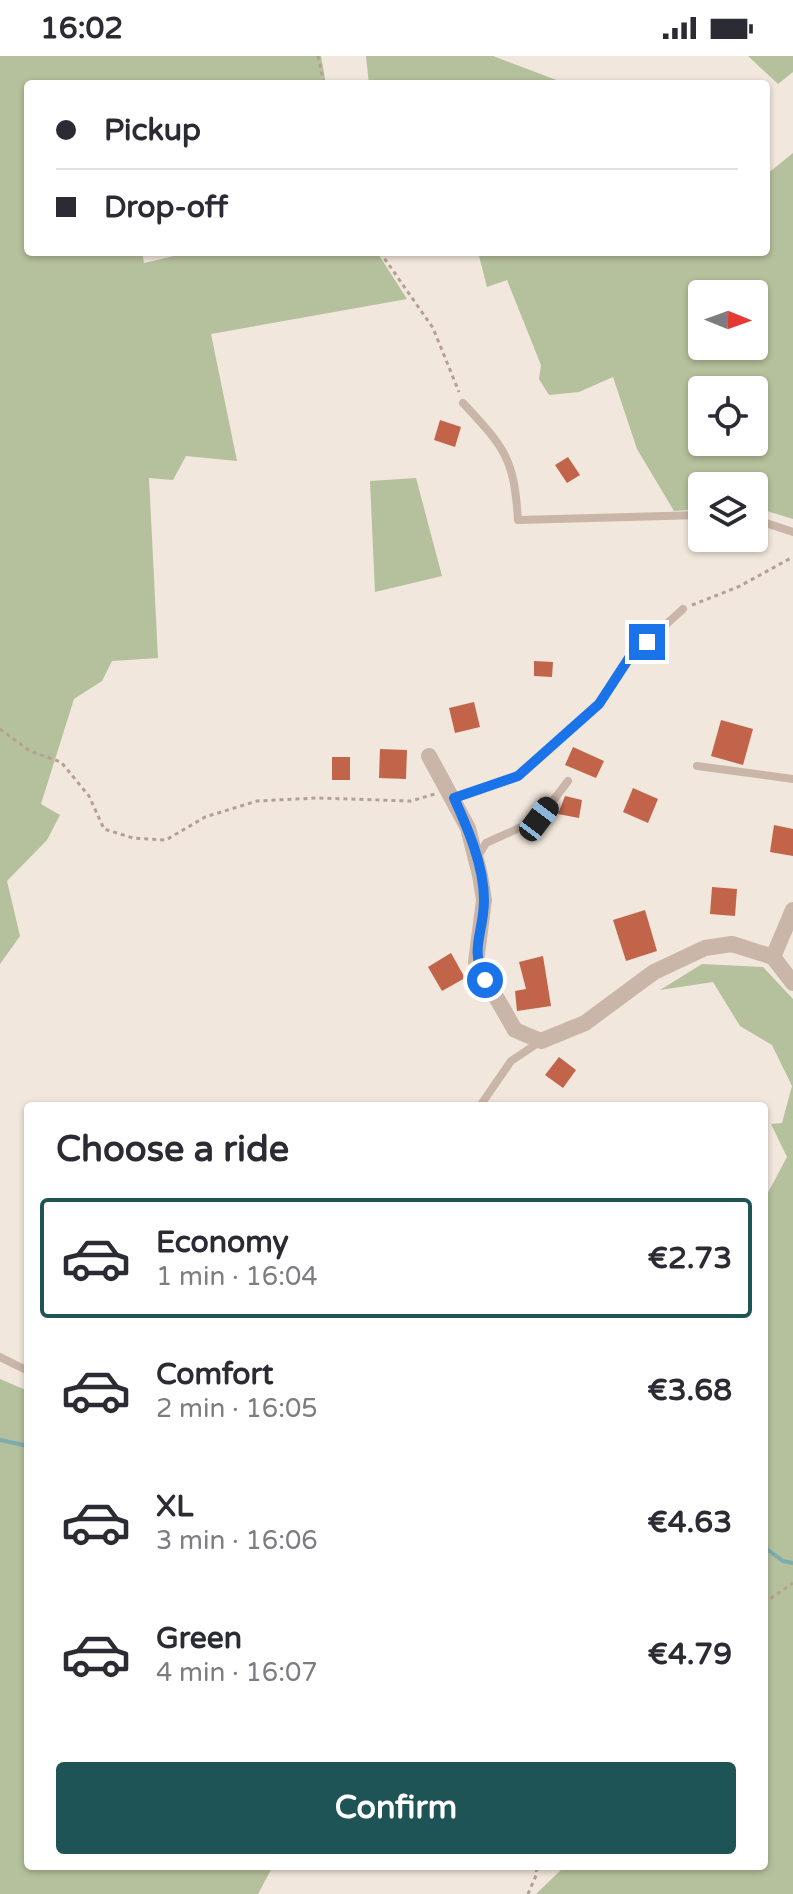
<!DOCTYPE html>
<meta charset="utf-8">
<style>
:root{--surface:#fff;--page:#f7f7f7;--text:#2b2b33;--muted:#7c7c81;--line:#e1e1e2;--accent:#1f5456}
body{margin:0;font-family:"Varela Round",sans-serif;background:var(--page);color:var(--text);height:100vh;display:flex;flex-direction:column;font-size:30px;white-space:nowrap}
*{box-sizing:border-box;margin:0}
p{font-size:26px;color:var(--muted)}
.icon{flex:none;width:44px;height:44px;fill:none;stroke:currentColor;stroke-width:2;stroke-linecap:round;stroke-linejoin:round}
.map{position:relative;flex:1;overflow:hidden}
.drawer{position:absolute;left:24px;top:1046px;width:744px;height:768px;display:flex;flex-direction:column;background:var(--surface);border-radius:8px;box-shadow:0 2px 6px #0004}
.drawer>*{flex:none}
.hud{position:absolute;left:24px;top:24px;width:746px;height:176px;border-radius:8px;box-shadow:0 2px 6px #0004;display:grid;align-content:center;height:176px;padding:0 32px;background:var(--surface)}
.needle{width:52px;rotate:91deg}
.controls{position:absolute;left:688px;top:224px;display:grid;gap:16px}
.controls a{display:grid;place-items:center;width:80px;height:80px;border-radius:8px;background:var(--surface);box-shadow:0 2px 6px #0004;font-size:40px}
.end{position:absolute;width:36px;height:36px;margin:-18px;border:10px solid #1a73e8;background:#fff;box-shadow:0 0 0 4px #fff}
.from{border-radius:50%}
.car{position:absolute;width:24px;height:48px;margin:-24px -12px;border-radius:10px;box-shadow:0 0 6px 2px #0007;background:linear-gradient(#222 24%,#8ab4d8 0 40%,#222 0 76%,#8ab4d8 0 86%,#222 0)}
.hud b{display:flex;align-items:center;gap:28px;height:76px;font-size:30px}
.hud b+b{border-top:2px solid var(--line)}
.hud i{width:20px;height:20px;background:var(--text)}
ul{padding:0;list-style:none}
li{display:flex;align-items:center;gap:24px;height:120px;margin:0 16px 12px;padding:0 16px;border:4px solid transparent;border-radius:8px}
li div{flex:1}
li b{display:block;font-size:30px}
li em{font-style:normal;font-weight:700}
li.active{border-color:var(--accent)}
li>.icon{width:72px;height:72px;stroke-width:1.5}
h2{padding:0 32px;font-size:36px;line-height:96px}
.cta{display:flex;gap:16px;margin-top:auto;padding:16px 32px}
.cta a{flex:1;height:92px;border-radius:8px;background:var(--accent);color:#fff;font-size:32px;font-weight:700;line-height:92px;text-align:center}
.status{display:flex;justify-content:space-between;align-items:center;height:56px;padding:0 40px;background:var(--surface);direction:ltr}
.status svg{height:22px;fill:currentColor}
.map>svg:first-child{display:block}
.green{fill:#b5c09c;fill-rule:evenodd}
.lines{fill:none;stroke-linecap:round;stroke-linejoin:round}
.stream{stroke:#7cacad;stroke-width:4}
.building{fill:#c26449}
.path{stroke:#b5a092;stroke-width:3;stroke-dasharray:4 4;stroke-linecap:butt}
.lane{stroke:#c9b6a8;stroke-width:8}
.street{stroke:#c9b6a8;stroke-width:16}
.route{stroke:#1a73e8;stroke-width:10}
</style>
<div class="status"><b>16:02</b><svg viewBox="0 0 49 12"><path d="M0 12V9h3v3zM5 12V6h3v6zM10 12V3h3v9zM15 12V0h3v12zM26 1h20v11H26zM47 4h2v5h-2z"/></svg></div>
<div class="map">
<svg width="793" height="1838" viewBox="0 0 793 1838">
<rect width="100%" height="100%" fill="#f1e7dc"/>
<!-- green -->
<g class="green">
<path d="M0,0H321L326,28H28V196H142L144,207L191,196H377L407,243L211,278L237,405L186,400L173,424L149,422L158,602L112,605L102,625L74,643L41,748L60,759L47,784L7,825L20,880L0,908Z"/>
<path d="M366,0H493L567,28H369Z"/>
<path d="M748,0H793V16L778,28Z"/>
<path d="M793,97V463L754,451V430H702V453L674,455L637,393L613,321L579,336L549,339L539,323L541,309L507,224L487,231L478,196H766V119ZM702,238H754V290H702ZM702,334H754V386H702Z"/>
<path d="M416,422L442,520L375,536L370,425Z"/>
<path d="M702,908L763,911L793,943V1838H536L565,1810H764V1144L787,1101L771,1068L782,1067L792,1030L772,989L740,970L713,926L660,934Z"/>
<path d="M0,1323L28,1335V1810H273L258,1838H0Z"/>
</g>
<g class="lines">
<!-- stream -->
<g class="stream">
<path d="M0,1384L28,1390"/>
<path d="M764,1491L783,1505L793,1507"/>
</g>
</g>
<!-- building -->
<g class="building">
<path d="M440,364L461,371L455,391L434,384Z"/>
<path d="M568,401L580,419L567,427L555,409Z"/>
<path d="M534,605L553,606L552,621L534,620Z"/>
<path d="M474,646L480,671L455,677L449,652Z"/>
<path d="M721,664L753,673L743,709L711,700Z"/>
<path d="M573,691L604,705L596,722L565,709Z"/>
<path d="M380,693L407,694L406,723L379,722Z"/>
<rect x="332" y="701" width="18" height="23"/>
<path d="M633,732L658,743L648,767L623,756Z"/>
<path d="M565,740L582,744L579,762L558,758Z"/>
<path d="M774,769L793,773V800L770,796Z"/>
<path d="M712,831L737,833L735,860L710,858Z"/>
<path d="M645,854L657,895L626,905L613,864Z"/>
<path d="M451,897L465,922L442,935L428,911Z"/>
<path d="M543,900L551,950L517,955L515,935L526,933L519,906Z"/>
<path d="M559,1001L576,1014L563,1032L545,1019Z"/>
</g>
<g class="lines">
<!-- path -->
<g class="path">
<path d="M318,0L324,28"/>
<path d="M380,196L433,272L459,336"/>
<path d="M692,549L738,531L793,501"/>
<path d="M0,673L30,695L61,706L89,740L104,773L133,782L166,784L205,761L257,745L316,742L411,745L435,738"/>
<path d="M764,1547L793,1527"/>
<path d="M528,1838L537,1817L535,1810"/>
</g>
<!-- lane -->
<g class="lane">
<path d="M463,347C505,392 514,402 518,464L702,459"/>
<path d="M754,463L793,476"/>
<path d="M697,710L793,723"/>
<path d="M454,742L518,720L599,648L629,602L683,553"/>
<path d="M477,802L486,787L539,763L568,725"/>
<path d="M480,1050L511,1005L541,985"/>
<path d="M0,1301L28,1315"/>
</g>
<!-- street -->
<g class="street">
<path d="M429,700L468,772L480,819L484,844L476,906L515,974L541,985L585,967L654,916L705,892L732,888L773,901L793,927"/>
<path d="M773,901L793,854"/>
</g>
</g>
<g class="lines">
<!-- route -->
<path class="route" d="M485,924C469,892 484,877 484,844C484,810 468,773 454,742L518,720L599,648L629,602L647,586"/>
</g>
</svg>
<div class="controls">
<a><svg class="needle" viewBox="-14 -14 28 28"><path d="M0-13l5 13h-10z" fill="#e53935"/><path d="M0 13l5-13h-10z" fill="#7c7c81"/></svg></a>
<a><svg class="icon" aria-label="locate" viewBox="0 0 24 24"><circle cx="12" cy="12" r="6"/><path d="M12 2v4M12 18v4M2 12h4M18 12h4"/></svg></a>
<a><svg class="icon" aria-label="layers" viewBox="0 0 24 24"><path d="M12 4l9 5-9 5-9-5zM3 14l9 5 9-5"/></svg></a>
</div>
<i class="end from" style="left:485px;top:924px"></i>
<i class="end" style="left:647px;top:586px"></i>
<i class="car" style="left:539px;top:763px;rotate:37deg"></i>
<div class="hud">
<b><i class="from"></i>Pickup</b>
<b><i></i>Drop-off</b>
</div>
<section class="drawer">
<h2>Choose a ride</h2>
<ul>
<li class="active"><svg class="icon" aria-label="car" viewBox="0 0 24 24"><path d="M5 17H2v-5l4-1 3-4h7l3 4 3 1v5h-3M9 17h6M6 11h13"/><circle cx="7" cy="17" r="2"/><circle cx="17" cy="17" r="2"/></svg><div><b>Economy</b><p>1 min · 16:04</p></div><em>€2.73</em></li>
<li><svg class="icon" aria-label="car" viewBox="0 0 24 24"><path d="M5 17H2v-5l4-1 3-4h7l3 4 3 1v5h-3M9 17h6M6 11h13"/><circle cx="7" cy="17" r="2"/><circle cx="17" cy="17" r="2"/></svg><div><b>Comfort</b><p>2 min · 16:05</p></div><em>€3.68</em></li>
<li><svg class="icon" aria-label="car" viewBox="0 0 24 24"><path d="M5 17H2v-5l4-1 3-4h7l3 4 3 1v5h-3M9 17h6M6 11h13"/><circle cx="7" cy="17" r="2"/><circle cx="17" cy="17" r="2"/></svg><div><b>XL</b><p>3 min · 16:06</p></div><em>€4.63</em></li>
<li><svg class="icon" aria-label="car" viewBox="0 0 24 24"><path d="M5 17H2v-5l4-1 3-4h7l3 4 3 1v5h-3M9 17h6M6 11h13"/><circle cx="7" cy="17" r="2"/><circle cx="17" cy="17" r="2"/></svg><div><b>Green</b><p>4 min · 16:07</p></div><em>€4.79</em></li>
</ul>
<div class="cta"><a>Confirm</a></div>
</section>
</div>
